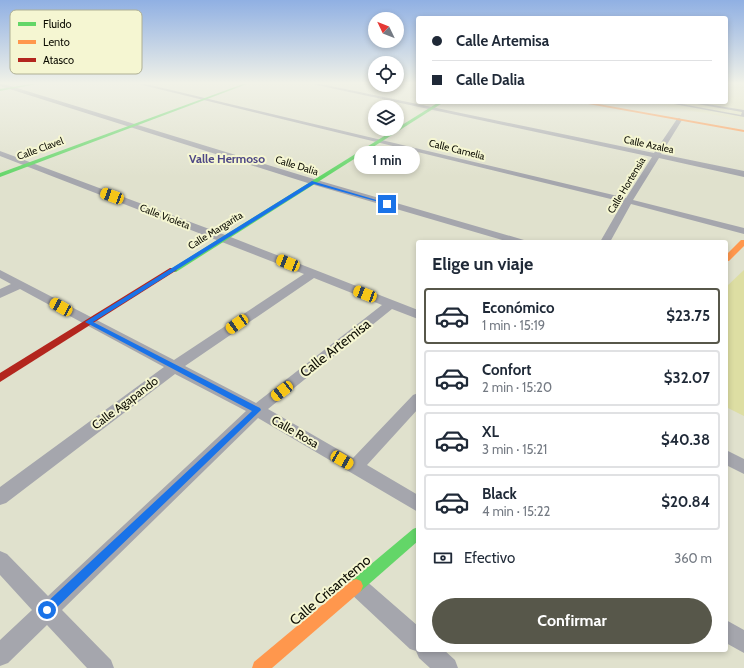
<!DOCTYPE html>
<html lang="es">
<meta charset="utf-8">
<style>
:root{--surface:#fff;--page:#f2f2f3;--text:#1f2937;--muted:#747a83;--line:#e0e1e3;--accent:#57574a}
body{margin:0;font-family:Cabin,sans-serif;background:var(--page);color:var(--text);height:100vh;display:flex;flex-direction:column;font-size:15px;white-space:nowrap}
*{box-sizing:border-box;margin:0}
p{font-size:13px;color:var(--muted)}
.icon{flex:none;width:22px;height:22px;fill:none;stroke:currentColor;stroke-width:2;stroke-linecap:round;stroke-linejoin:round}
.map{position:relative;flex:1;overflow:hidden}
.panel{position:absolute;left:416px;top:240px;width:312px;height:412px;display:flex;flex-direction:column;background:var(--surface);border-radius:4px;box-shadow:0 2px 6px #0003}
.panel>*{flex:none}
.hud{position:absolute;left:416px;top:16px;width:312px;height:88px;border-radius:4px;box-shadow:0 2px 6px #0003;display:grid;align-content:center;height:88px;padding:0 16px;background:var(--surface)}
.needle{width:26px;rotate:313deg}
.controls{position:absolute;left:368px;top:12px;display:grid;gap:8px}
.controls a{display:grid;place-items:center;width:36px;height:36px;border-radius:50%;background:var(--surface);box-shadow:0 2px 6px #0003;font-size:20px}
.end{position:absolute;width:18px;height:18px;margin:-9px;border:5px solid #1a73e8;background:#fff;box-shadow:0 0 0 2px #fff}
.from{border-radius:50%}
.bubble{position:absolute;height:28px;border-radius:14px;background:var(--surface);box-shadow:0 2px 6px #0003;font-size:13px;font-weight:700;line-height:28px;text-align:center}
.car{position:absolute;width:12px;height:24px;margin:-12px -6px;border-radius:5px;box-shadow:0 0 3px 1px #0007;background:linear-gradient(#f5c518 24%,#345 0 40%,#f5c518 0 76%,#345 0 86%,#f5c518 0)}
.hud b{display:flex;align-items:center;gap:14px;height:38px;font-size:15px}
.hud b+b{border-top:1px solid var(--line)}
.hud i{width:10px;height:10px;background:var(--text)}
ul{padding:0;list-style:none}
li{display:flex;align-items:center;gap:12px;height:56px;margin:0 8px 6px;padding:0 8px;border:2px solid var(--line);border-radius:4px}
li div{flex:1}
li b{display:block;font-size:15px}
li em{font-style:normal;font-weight:700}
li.selected{border-color:var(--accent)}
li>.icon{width:36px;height:36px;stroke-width:1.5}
h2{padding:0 16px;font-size:18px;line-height:48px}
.pay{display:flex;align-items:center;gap:10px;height:44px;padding:0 16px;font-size:15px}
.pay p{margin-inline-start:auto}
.primary-button{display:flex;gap:8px;margin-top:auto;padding:8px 16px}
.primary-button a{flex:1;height:46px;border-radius:24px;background:var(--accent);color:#fff;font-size:16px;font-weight:700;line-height:46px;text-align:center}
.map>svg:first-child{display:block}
.built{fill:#e1e2c1}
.green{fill:#dddea3}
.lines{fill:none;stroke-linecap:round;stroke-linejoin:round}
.lane{fill:#a5a6ad;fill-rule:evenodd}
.street{fill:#a5a6ad;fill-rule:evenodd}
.fast{fill:#63d668;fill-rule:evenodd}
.slow{fill:#ff974d;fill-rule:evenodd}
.jam{fill:#b3261e;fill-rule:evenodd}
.route{fill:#1a73e8}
.labels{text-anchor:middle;stroke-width:4;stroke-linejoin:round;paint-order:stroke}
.far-street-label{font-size:10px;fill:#0d0d03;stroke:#f5f6d2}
.far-quarter-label{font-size:12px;font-weight:bold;fill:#4e4886;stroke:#f5f6d2}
.street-label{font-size:12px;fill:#0d0d03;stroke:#f5f6d2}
.near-street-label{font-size:14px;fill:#0d0d03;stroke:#f5f6d2}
.key{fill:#f5f6d2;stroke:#afb094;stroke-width:1}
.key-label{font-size:11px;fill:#0d0d03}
</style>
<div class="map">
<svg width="744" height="668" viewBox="0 0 744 668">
<rect width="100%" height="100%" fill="#e0e1cd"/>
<!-- built -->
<path class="built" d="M726,84H744V120L641,102H726Z"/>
<!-- green -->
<path class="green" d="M744,270V416L726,407V287Z"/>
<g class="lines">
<!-- lane -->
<path class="lane" d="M663,102H671L741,115L742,112L686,102H694L744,110V117Z"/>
<!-- street -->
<g class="street">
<path d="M0,84H4L317,180L524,240L525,242H509L311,184L0,86Z"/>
<path d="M138,84H146L626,198L652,157L312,84H321L654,153L677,119L679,118L682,120L661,154L744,171V177L659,158L633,200L744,228V234L631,204L610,242H600L623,202Z"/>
<path d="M0,151L228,236L418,310V319L392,309L268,409L353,458L413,395L418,393V409L367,465L418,495V512L258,418L62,610L111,660L114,668H87L47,625L8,663L0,666V640L32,610L0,575V551L7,554L48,596L246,411L175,374L6,503L0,505V487L164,367L20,289L0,298V289L11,284L0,278V270L174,360L304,274L0,156ZM314,278L382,305L256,403L185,366Z"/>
<path d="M726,450L744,459V474L726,465Z"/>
<path d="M357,576L364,579L418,626V650H444L455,660L458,668H430L419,658L416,651L410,649L350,593L347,586L350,579Z"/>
<path d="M726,620L744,630V653L726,643Z"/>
</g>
<!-- fast -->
<g class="fast">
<path d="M31,84H37L0,91V89Z"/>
<path d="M243,84H247L0,177V173Z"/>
<path d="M439,102H444L176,272H173L169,270Z"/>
<path d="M418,527V541L361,591L356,593L351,591L349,586L351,581L413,529Z"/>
</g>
<!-- slow -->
<g class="slow">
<path d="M577,102H587L744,130V132Z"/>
<path d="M741,240H744V246L729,261H726V255Z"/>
<path d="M356,579L361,581L363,586L361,591L272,668H252L254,662L351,581Z"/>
</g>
<!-- jam -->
<path class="jam" d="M170,268H173L177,270L0,382V373Z"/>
</g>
<!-- sky -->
<linearGradient id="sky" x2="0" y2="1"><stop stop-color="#90b0e3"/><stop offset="0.47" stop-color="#f1f2e8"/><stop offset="1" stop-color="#f1f2e8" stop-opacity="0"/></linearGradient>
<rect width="744" height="177" fill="url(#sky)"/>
<!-- route -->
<path class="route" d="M312,181L390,204H386L314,184L93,322L260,408L261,410L51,613L47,615L43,613L42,610L43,606L252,411L85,322Z"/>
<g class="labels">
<!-- far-street labels -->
<g class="far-street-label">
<text transform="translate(649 144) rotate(12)" y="4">Calle Azalea</text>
<text transform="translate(40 148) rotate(-20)" y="4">Calle Clavel</text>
<text transform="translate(457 149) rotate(14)" y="4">Calle Camelia</text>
<text transform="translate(297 165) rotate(17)" y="4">Calle Dalia</text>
<text transform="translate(626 185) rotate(-59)" y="4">Calle Hortensia</text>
<text transform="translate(165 216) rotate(21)" y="4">Calle Violeta</text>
<text transform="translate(215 230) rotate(-32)" y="4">Calle Margarita</text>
</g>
<!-- far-quarter labels -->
<g class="far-quarter-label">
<text x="227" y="163">Valle Hermoso</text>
</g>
<!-- street labels -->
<g class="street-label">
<text transform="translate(125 403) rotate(-37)" y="4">Calle Agapando</text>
<text transform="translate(295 432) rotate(30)" y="4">Calle Rosa</text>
</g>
<!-- near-street labels -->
<g class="near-street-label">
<text transform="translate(335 348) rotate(-38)" y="5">Calle Artemisa</text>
<text transform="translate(330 590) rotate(-40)" y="5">Calle Crisantemo</text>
</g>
</g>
<!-- legend -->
<rect x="10" y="10" width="132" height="64" rx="6" class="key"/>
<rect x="18" y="22" width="18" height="4" fill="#63d668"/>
<rect x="18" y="40" width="18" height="4" fill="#ff974d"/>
<rect x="18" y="58" width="18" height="4" fill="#b3261e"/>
<g class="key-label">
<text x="43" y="28">Fluido</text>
<text x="43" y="46">Lento</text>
<text x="43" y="64">Atasco</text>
</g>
</svg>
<div class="controls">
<a><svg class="needle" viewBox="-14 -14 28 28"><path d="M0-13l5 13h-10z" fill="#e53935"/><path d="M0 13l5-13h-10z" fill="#747a83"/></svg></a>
<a><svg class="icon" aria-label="locate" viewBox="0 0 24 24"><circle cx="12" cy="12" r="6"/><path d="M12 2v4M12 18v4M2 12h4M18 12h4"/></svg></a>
<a><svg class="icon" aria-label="layers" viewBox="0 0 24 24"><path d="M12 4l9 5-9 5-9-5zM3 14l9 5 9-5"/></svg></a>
</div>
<i class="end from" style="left:47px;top:610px"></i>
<i class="end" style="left:387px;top:204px"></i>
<div class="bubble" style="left:354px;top:146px;width:66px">1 min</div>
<i class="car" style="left:112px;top:196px;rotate:290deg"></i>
<i class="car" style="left:288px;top:263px;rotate:292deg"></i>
<i class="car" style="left:365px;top:294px;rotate:291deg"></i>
<i class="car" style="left:61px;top:307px;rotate:299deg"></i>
<i class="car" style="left:237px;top:324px;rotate:236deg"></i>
<i class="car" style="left:282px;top:391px;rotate:232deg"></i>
<i class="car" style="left:342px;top:460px;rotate:120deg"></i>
<div class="hud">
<b><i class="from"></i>Calle Artemisa</b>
<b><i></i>Calle Dalia</b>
</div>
<section class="panel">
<h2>Elige un viaje</h2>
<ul>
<li class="selected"><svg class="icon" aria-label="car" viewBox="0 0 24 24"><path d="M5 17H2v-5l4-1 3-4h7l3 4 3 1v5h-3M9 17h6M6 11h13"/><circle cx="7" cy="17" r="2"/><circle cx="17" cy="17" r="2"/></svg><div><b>Económico</b><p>1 min · 15:19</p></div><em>$23.75</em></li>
<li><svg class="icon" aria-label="car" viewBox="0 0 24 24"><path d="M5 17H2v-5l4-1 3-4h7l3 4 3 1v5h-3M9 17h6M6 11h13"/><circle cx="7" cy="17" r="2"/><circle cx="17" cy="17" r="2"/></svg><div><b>Confort</b><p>2 min · 15:20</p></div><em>$32.07</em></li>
<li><svg class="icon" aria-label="car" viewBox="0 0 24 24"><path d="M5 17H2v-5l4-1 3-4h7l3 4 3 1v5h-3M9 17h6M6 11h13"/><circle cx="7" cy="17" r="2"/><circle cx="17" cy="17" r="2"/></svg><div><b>XL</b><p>3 min · 15:21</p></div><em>$40.38</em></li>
<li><svg class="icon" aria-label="car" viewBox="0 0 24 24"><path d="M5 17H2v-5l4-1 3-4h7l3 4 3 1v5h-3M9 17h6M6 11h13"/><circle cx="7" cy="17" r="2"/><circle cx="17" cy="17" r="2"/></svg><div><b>Black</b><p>4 min · 15:22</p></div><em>$20.84</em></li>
</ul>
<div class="pay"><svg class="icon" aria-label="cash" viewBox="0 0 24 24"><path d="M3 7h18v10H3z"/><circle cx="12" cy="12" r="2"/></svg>Efectivo<p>360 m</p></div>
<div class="primary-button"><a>Confirmar</a></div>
</section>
</div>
